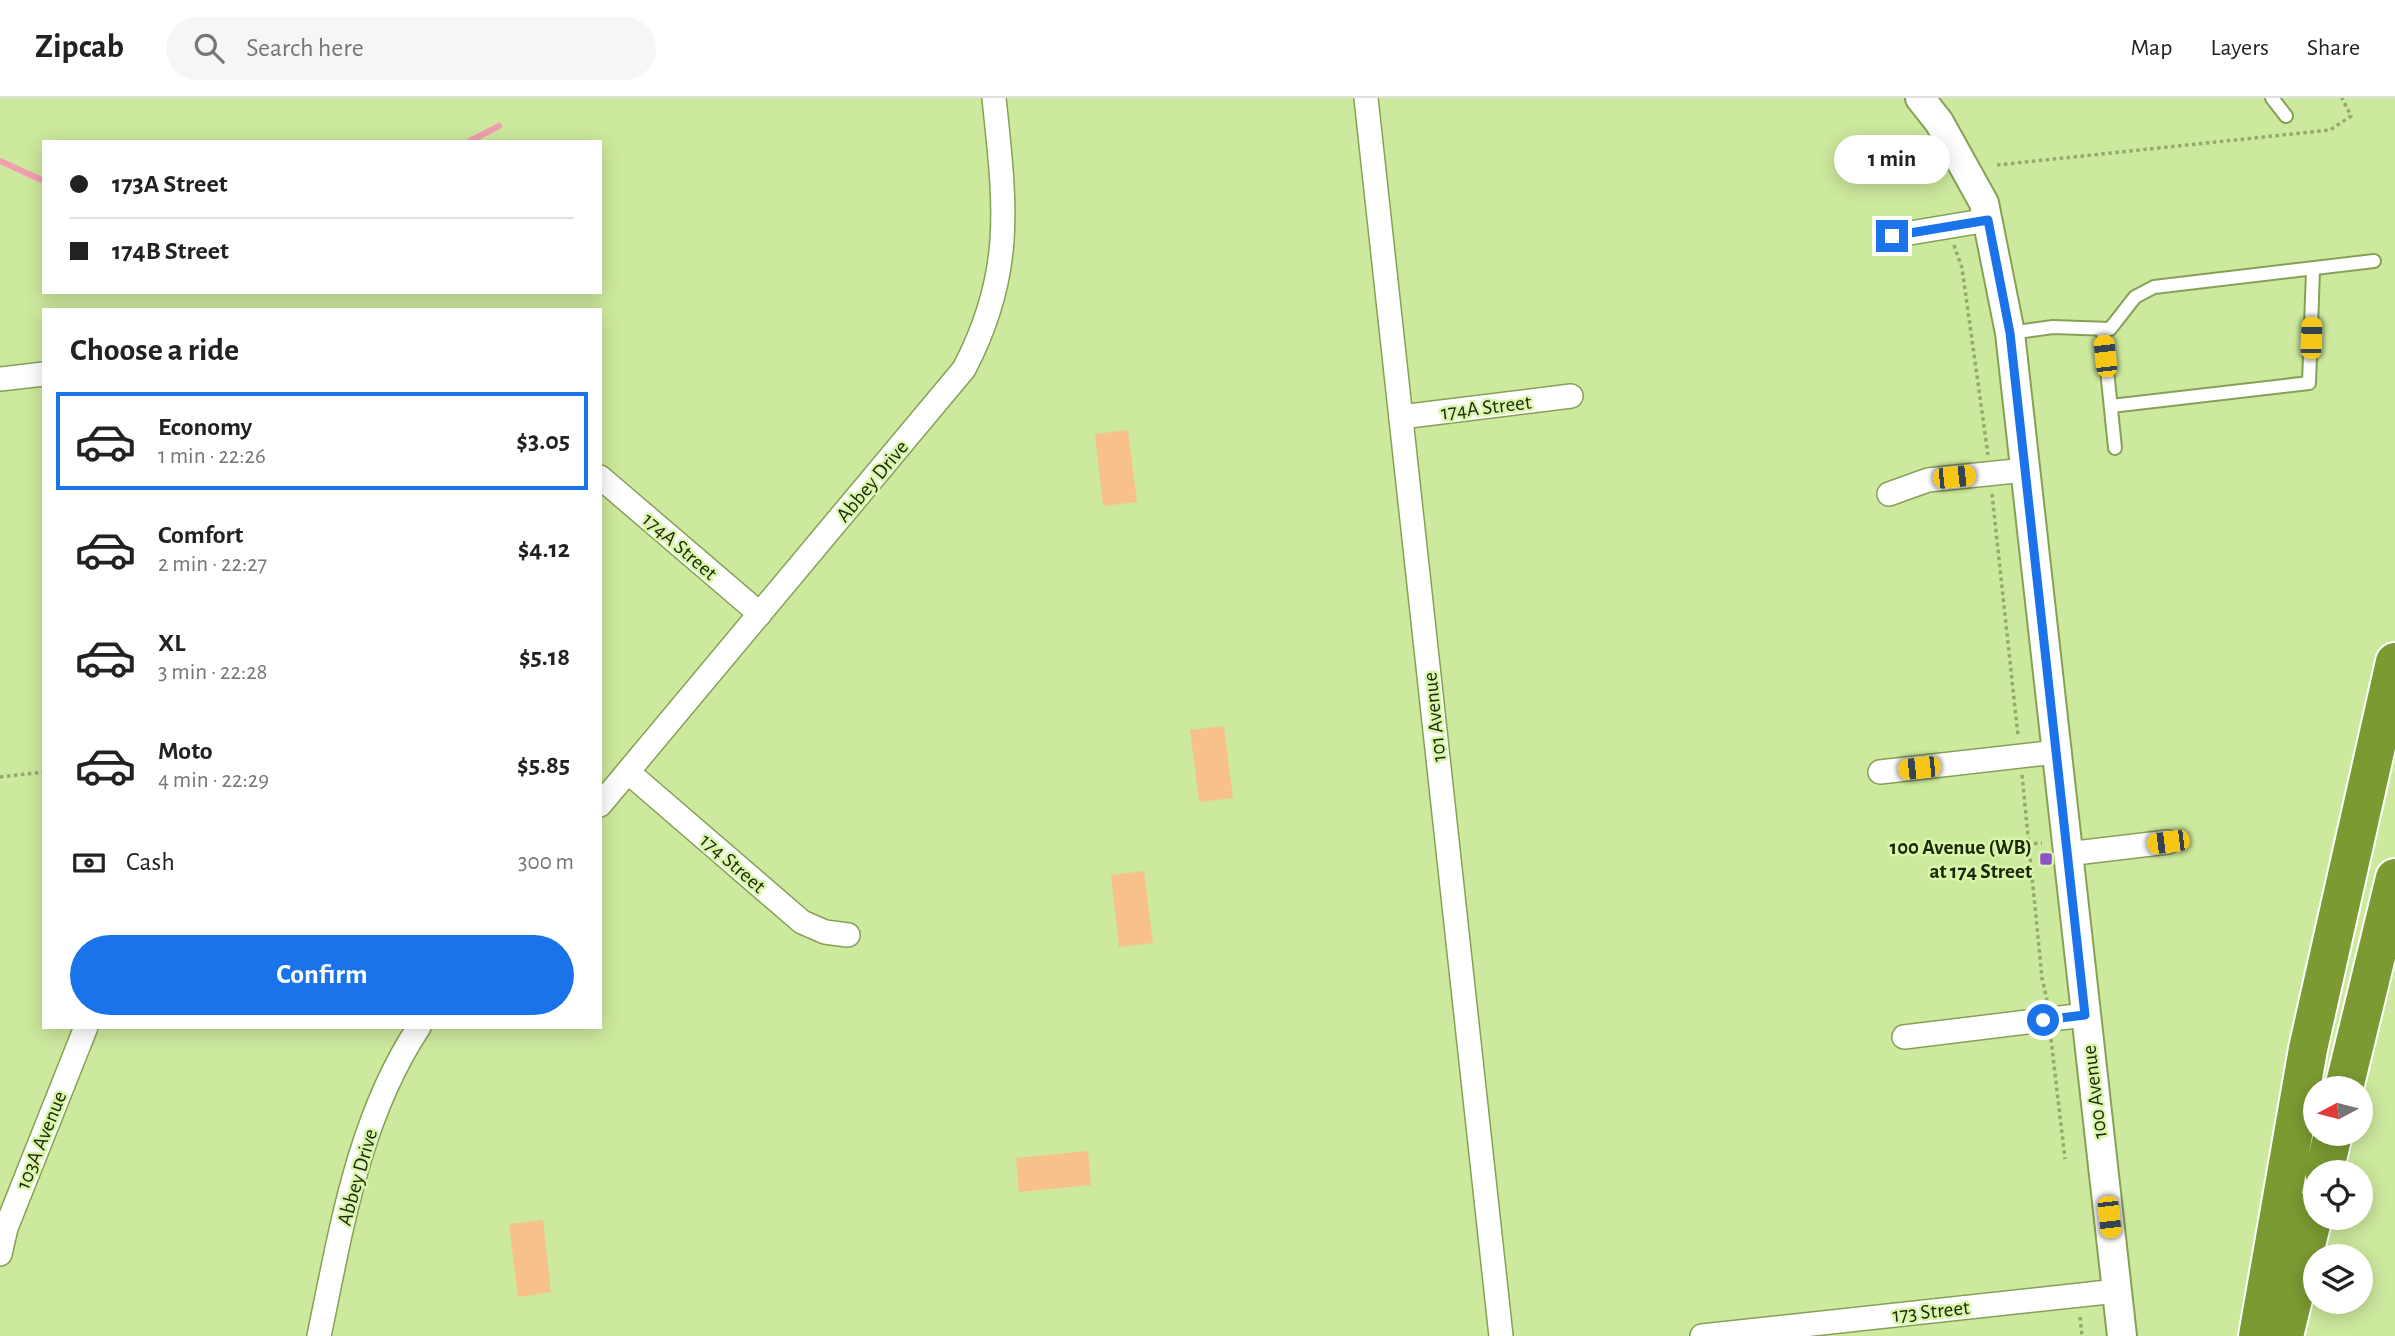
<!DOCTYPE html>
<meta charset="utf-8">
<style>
:root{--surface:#fff;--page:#f6f6f6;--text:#222;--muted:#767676;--line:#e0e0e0;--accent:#1a73e8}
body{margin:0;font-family:"Alegreya Sans",sans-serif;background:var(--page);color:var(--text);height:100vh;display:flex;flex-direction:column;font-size:26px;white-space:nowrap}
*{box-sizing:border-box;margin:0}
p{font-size:23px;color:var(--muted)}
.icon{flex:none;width:38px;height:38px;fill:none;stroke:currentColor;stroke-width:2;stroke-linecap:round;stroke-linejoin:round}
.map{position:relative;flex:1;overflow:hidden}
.drawer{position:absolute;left:42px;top:210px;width:560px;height:721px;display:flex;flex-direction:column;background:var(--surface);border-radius:0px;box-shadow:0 4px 18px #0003}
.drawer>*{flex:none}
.guide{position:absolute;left:42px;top:42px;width:560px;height:154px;border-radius:0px;box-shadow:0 4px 18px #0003;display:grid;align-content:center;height:154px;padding:0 28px;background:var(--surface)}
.needle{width:46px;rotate:263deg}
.controls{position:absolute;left:2303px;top:978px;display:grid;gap:14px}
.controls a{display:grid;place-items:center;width:70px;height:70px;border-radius:50%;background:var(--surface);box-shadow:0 4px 18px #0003;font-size:35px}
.end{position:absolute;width:32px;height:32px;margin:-16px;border:9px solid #1a73e8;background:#fff;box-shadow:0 0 0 4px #fff}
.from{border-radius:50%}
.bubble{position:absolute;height:49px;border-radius:24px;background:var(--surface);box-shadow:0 4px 18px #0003;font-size:23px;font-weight:700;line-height:49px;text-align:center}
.car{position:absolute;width:21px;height:42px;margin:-21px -10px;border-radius:9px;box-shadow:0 0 5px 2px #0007;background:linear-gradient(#f5c518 24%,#345 0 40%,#f5c518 0 76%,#345 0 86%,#f5c518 0)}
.guide b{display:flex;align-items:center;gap:24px;height:66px;font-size:26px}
.guide b+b{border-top:2px solid var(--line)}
.guide i{width:18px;height:18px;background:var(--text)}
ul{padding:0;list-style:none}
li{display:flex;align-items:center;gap:21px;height:98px;margin:0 14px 10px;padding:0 14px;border:4px solid transparent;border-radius:0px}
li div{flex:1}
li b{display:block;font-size:26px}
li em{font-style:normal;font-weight:700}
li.current{border-color:var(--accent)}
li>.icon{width:63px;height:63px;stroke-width:1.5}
h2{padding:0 28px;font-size:32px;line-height:84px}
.pay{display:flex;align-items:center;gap:18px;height:77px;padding:0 28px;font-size:26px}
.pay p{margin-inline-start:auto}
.action{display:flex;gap:14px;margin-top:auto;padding:14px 28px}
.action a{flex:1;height:80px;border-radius:42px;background:var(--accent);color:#fff;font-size:28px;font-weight:700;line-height:80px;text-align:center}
header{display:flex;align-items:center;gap:42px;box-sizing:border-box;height:98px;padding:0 35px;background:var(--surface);border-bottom:2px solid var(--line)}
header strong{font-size:33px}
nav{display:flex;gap:38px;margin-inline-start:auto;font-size:24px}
.search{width:490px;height:63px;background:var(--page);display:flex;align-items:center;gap:18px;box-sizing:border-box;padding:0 24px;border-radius:38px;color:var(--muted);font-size:26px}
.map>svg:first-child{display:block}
.green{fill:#f8c18c}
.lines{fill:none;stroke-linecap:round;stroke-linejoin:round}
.stream{stroke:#f49db1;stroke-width:6}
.service-casing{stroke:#87a057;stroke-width:16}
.minor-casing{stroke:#87a057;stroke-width:26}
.tertiary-casing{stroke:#87a057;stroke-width:32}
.motorway-casing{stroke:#fff;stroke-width:42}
.path{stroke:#93aa6d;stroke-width:3.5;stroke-dasharray:3.5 3.5;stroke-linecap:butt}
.service{stroke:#fff;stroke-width:12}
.minor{stroke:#fff;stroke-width:23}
.tertiary{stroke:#fff;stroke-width:28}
.motorway{stroke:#7b9b32;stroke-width:38}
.route{stroke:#1a73e8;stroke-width:9}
.poi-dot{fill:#8f53c9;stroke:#daf6aa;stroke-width:2.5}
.labels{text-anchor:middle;stroke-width:5;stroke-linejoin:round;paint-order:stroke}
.street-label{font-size:21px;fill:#1c2608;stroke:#daf6aa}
.poi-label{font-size:21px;font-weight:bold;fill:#1c2608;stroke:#daf6aa;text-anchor:end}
</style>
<header>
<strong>Zipcab</strong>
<div class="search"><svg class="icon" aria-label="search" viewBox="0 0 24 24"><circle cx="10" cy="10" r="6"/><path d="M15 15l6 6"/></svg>Search here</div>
<nav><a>Map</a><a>Layers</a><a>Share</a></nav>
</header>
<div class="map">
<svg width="2395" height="1238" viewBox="0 0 2395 1238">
<rect width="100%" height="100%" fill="#cde99d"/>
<!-- green -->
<g class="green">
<path d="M1128,332L1137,404L1103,408L1095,336Z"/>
<path d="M1224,628L1233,700L1199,704L1190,632Z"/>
<path d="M1144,773L1153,845L1119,849L1111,777Z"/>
<path d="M1088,1053L1091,1087L1019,1094L1016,1060Z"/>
<path d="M543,1122L551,1194L518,1199L509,1126Z"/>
</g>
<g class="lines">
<!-- stream -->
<g class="stream">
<path d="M468,44L499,28"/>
<path d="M0,63L44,83"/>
</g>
<!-- service casing -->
<g class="service-casing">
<g id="service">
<path d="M2272,0L2286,18"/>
<path d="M2103,233L2115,350"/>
<path d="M2010,235L2053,229L2110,231L2135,199L2154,189L2374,163"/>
<path d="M2111,308L2309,285L2313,172"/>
</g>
</g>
<!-- minor casing -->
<g class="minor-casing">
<g id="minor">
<path d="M1366,0L1501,1238"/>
<path d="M1892,138L1988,122"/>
<path d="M0,281L44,276"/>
<path d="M1401,319L1571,298"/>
<path d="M600,379L760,516"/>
<path d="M1889,396L1928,382L2025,372"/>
<path d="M628,674L802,824L825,834L848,837"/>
<path d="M1880,674L2056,654"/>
<path d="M600,707L964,271C1015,174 1005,105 994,0"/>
<path d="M2067,756L2168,744"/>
<path d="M1904,939L2085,917"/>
<path d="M0,1156L6,1130L86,929"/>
<path d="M319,1238C341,1133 358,1021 419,929"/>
<path d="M1702,1238L2117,1193"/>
</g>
</g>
<!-- tertiary casing -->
<g class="tertiary-casing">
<path id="tertiary" d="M1920,0L1939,24L1984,105L2010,235L2122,1238"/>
</g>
<!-- motorway casing -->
<g class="motorway-casing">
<g id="motorway">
<path d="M2344,990L2395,780"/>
<path d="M2324,1074L2333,1036"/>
<path d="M2258,1238L2308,951L2395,564"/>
<path d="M2284,1238L2315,1110"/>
</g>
</g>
<!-- path -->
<g class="path">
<path d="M1997,67L2330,32L2351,18L2342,0"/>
<path d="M1954,147L1962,170L1988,357"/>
<path d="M1992,396L2018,638"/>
<path d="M2022,677L2042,880L2047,902"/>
<path d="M0,679L44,674"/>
<path d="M2027,746L2042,745"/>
<path d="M2051,941L2065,1061"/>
<path d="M2080,1219L2082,1238"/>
</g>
<!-- service -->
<use href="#service" class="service"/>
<!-- minor -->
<use href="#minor" class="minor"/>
<!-- tertiary -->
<use href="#tertiary" class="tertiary"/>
<!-- motorway -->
<use href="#motorway" class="motorway"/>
</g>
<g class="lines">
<!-- route -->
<path class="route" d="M1892,138L1988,122L2010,235L2085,917L2043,922"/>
</g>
<!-- markers -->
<rect class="poi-dot" x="2039" y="754" width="14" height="14" rx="3.5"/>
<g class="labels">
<!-- street labels -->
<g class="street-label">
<text transform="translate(1486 309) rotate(-7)" y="7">174A Street</text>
<text transform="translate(872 383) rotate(-50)" y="7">Abbey Drive</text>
<text transform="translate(680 448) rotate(41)" y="7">174A Street</text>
<text transform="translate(1434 619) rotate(-96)" y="7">101 Avenue</text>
<text transform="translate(733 765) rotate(41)" y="7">174 Street</text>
<text transform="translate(2094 994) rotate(-97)" y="7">100 Avenue</text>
<text transform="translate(41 1042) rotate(-68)" y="7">103A Avenue</text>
<text transform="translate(357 1079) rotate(-74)" y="7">Abbey Drive</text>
<text transform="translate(1931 1213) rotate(-6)" y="7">173 Street</text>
</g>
<!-- poi labels -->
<g class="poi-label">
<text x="2032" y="756">100 Avenue (WB)<tspan x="2032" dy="24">at 174 Street</tspan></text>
</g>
</g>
</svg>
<div class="controls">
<a><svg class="needle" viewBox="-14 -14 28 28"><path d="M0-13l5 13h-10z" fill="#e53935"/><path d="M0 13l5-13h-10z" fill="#767676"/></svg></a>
<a><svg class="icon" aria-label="locate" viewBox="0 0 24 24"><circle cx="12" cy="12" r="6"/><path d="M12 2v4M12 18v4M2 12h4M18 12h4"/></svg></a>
<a><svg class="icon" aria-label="layers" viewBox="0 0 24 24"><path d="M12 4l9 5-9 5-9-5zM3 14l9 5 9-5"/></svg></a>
</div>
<i class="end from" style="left:2043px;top:922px"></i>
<i class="end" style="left:1892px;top:138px"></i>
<div class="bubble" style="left:1834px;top:37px;width:116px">1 min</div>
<i class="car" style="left:2311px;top:240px;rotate:2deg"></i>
<i class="car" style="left:2105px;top:258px;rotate:354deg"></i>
<i class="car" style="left:1954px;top:379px;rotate:84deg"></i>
<i class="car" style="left:1919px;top:670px;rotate:264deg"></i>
<i class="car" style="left:2168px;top:744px;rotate:263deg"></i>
<i class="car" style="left:2109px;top:1119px;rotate:174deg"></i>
<div class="guide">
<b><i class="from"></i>173A Street</b>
<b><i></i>174B Street</b>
</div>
<section class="drawer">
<h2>Choose a ride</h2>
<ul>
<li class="current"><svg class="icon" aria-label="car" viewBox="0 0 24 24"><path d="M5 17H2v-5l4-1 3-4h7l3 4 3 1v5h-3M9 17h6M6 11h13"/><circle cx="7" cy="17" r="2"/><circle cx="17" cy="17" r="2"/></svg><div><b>Economy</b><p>1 min · 22:26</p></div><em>$3.05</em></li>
<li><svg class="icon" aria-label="car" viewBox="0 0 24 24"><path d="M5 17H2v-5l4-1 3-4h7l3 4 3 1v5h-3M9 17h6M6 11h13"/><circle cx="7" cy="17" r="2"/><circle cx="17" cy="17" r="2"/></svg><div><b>Comfort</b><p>2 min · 22:27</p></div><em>$4.12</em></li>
<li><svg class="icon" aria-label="car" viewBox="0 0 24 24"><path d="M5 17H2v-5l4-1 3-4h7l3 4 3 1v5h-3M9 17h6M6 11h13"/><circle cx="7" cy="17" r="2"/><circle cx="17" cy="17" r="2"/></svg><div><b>XL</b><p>3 min · 22:28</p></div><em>$5.18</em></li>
<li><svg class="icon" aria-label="car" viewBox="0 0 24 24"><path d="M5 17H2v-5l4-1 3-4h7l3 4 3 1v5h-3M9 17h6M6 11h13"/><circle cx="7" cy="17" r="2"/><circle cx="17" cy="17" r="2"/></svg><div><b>Moto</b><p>4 min · 22:29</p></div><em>$5.85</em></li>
</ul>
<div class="pay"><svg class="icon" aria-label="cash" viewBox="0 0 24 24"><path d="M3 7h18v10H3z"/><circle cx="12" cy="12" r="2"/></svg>Cash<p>300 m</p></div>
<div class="action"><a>Confirm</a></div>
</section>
</div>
